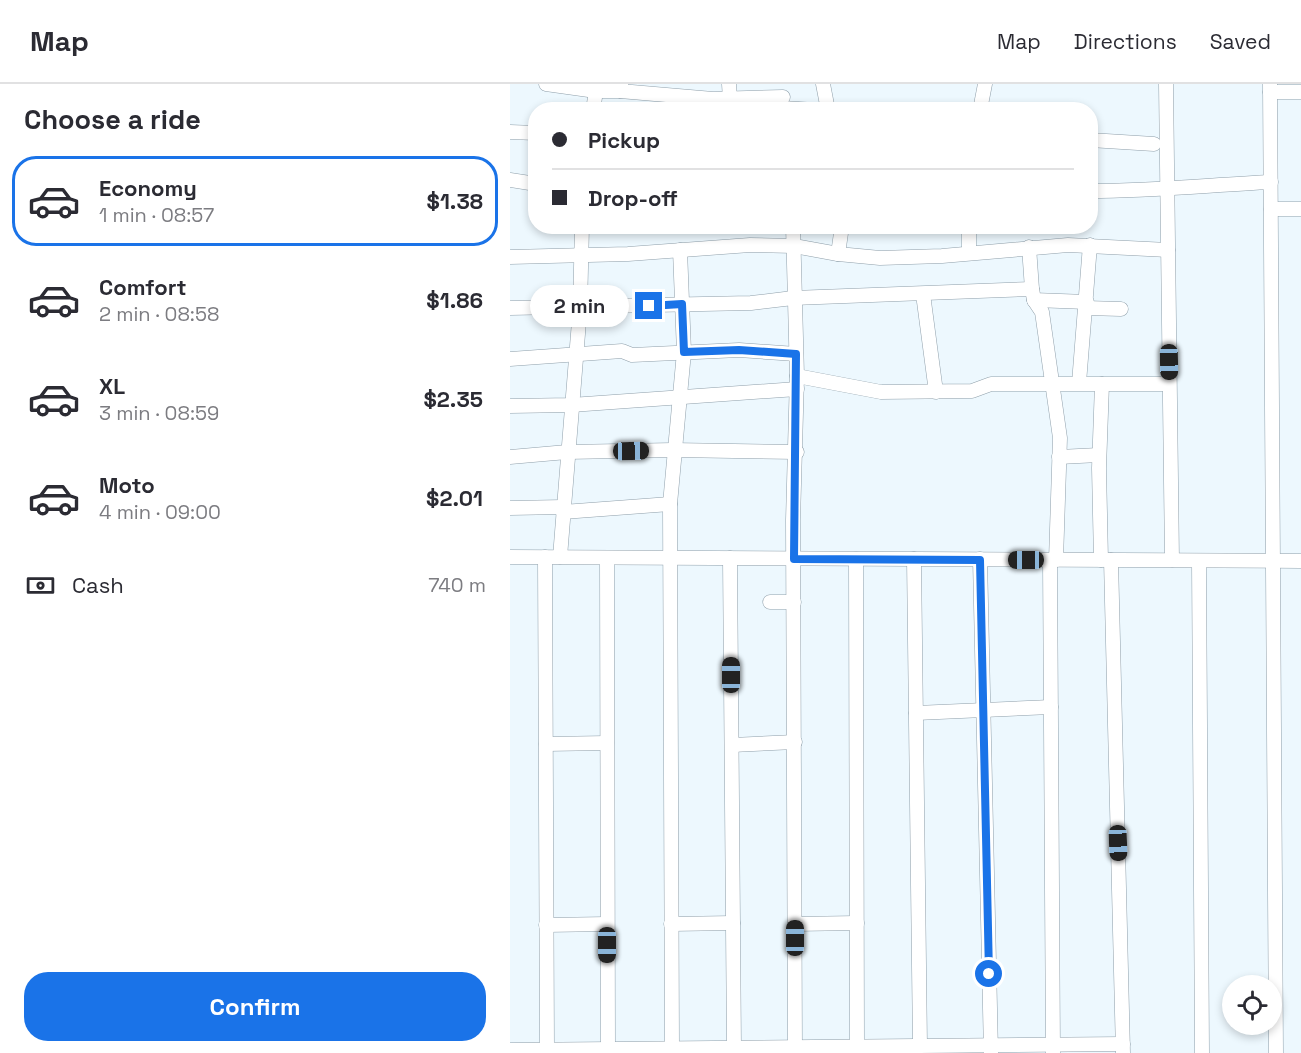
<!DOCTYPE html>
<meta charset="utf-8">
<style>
:root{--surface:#fff;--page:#f7f7f7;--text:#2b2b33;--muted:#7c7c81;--line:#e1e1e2;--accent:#1a73e8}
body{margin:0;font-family:"Space Grotesk",sans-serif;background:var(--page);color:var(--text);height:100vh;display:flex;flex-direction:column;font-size:22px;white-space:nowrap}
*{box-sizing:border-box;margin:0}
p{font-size:20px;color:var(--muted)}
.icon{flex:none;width:33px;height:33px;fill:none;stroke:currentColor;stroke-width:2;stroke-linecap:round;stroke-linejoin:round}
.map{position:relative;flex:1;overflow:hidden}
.sheet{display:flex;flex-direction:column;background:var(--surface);width:510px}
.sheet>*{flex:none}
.top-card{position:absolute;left:18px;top:18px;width:570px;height:132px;border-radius:24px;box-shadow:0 3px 9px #0003;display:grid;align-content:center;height:132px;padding:0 24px;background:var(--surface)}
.tools{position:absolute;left:712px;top:891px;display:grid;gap:12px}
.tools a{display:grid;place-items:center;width:60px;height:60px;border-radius:50%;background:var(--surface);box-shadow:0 3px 9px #0003;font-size:30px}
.end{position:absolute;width:27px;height:27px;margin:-14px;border:8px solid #1a73e8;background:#fff;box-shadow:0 0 0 3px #fff}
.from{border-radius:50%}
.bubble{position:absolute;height:42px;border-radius:21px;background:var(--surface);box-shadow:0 3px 9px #0003;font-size:20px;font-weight:700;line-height:42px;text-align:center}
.car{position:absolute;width:18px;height:36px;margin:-18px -9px;border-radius:8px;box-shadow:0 0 4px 2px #0007;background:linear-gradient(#222 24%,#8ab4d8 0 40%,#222 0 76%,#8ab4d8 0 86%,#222 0)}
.top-card b{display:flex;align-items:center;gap:21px;height:57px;font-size:22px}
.top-card b+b{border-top:2px solid var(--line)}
.top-card i{width:15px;height:15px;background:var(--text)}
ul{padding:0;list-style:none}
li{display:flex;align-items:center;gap:18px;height:90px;margin:0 12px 9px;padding:0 12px;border:3px solid transparent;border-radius:24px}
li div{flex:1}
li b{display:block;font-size:22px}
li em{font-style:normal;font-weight:700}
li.current{border-color:var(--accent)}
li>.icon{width:54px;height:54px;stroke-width:1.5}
h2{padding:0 24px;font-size:27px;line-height:72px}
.pay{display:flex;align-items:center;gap:15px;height:66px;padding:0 24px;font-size:22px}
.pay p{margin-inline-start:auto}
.action{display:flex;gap:12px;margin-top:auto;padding:12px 24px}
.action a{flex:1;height:69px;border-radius:24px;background:var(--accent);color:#fff;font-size:24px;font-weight:700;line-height:69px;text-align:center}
header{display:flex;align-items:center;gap:36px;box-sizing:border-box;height:84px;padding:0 30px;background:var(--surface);border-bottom:2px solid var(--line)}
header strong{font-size:28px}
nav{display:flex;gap:33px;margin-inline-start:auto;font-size:21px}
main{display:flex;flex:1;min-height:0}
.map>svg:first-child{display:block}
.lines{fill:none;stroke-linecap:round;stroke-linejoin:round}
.minor-casing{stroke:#8f9faa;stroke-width:15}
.minor{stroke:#fff;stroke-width:14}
.route{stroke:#1a73e8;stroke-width:8}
</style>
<header>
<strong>Map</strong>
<nav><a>Map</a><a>Directions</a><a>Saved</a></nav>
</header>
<main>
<section class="sheet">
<h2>Choose a ride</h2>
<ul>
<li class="current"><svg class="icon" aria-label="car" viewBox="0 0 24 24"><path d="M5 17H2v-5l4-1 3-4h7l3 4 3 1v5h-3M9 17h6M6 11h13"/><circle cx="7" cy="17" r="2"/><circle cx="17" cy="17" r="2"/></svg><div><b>Economy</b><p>1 min · 08:57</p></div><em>$1.38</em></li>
<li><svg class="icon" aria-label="car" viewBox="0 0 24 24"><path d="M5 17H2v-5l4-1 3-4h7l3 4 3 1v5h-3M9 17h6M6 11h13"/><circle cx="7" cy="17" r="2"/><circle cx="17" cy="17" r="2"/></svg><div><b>Comfort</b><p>2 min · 08:58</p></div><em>$1.86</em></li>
<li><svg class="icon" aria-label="car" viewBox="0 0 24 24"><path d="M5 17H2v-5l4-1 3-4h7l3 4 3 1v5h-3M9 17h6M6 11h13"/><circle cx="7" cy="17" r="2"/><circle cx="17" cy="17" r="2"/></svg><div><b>XL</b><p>3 min · 08:59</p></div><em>$2.35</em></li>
<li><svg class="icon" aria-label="car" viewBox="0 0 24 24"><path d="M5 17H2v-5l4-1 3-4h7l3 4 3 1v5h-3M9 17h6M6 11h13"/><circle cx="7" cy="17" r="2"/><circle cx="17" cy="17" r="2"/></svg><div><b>Moto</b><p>4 min · 09:00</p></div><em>$2.01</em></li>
</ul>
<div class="pay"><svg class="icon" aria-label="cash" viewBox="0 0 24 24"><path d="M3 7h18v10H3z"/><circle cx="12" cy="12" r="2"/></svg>Cash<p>740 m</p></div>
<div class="action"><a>Confirm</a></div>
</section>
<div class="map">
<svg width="791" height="969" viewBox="0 0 791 969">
<rect width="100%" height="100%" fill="#edf8fe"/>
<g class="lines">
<!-- minor casing -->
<g class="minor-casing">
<g id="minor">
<path d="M36,0L86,7L83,0"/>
<path d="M219,0L220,15"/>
<path d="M313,0L318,26"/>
<path d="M656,0L662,476"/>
<path d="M760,0L766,969"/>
<path d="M110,7L203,15L273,13"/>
<path d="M760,8H791"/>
<path d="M272,24L305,26"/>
<path d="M83,26L86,7H110L111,0"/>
<path d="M470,26L475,0"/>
<path d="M0,48L26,49"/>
<path d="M580,56L644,60"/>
<path d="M0,96L26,100"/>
<path d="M580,107C641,107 700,101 761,98"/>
<path d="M761,125H791"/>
<path d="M283,142L287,292L283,436L285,969"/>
<path d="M459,142V169"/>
<path d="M519,163L522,205"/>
<path d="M328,170L332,142"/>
<path d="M0,173L118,170L240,161L284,162L328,170L370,174L432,172L558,161L658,166"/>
<path d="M413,210L426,308"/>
<path d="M524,216L532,228L550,354L546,476"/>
<path d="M0,224L241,219L283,214L522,205L524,216L577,218"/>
<path d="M576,224L611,225"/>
<path d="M0,275L112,267L122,271L229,266L286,270"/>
<path d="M287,292L371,308L462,307L481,300H659"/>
<path d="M569,299L580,161"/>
<path d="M0,322L61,321L287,305"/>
<path d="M0,373L57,368L163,366L287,368"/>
<path d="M549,373L589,371"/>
<path d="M0,424L53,423"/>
<path d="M53,428L160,420"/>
<path d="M0,473L791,477"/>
<path d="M35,473L37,965"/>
<path d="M50,473L70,225L72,142"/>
<path d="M97,474L98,965"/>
<path d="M220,474L224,964"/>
<path d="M346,475L347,963"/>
<path d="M404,475L410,962"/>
<path d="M470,475L481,969"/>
<path d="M540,476L543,969"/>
<path d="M591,476L589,384L592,300"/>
<path d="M601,476L613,969"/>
<path d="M689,477L692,969"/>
<path d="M260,518H284"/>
<path d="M406,629L541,623"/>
<path d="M36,660L97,659"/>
<path d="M222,661L285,658"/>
<path d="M161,840L223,839"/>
<path d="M285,840L347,839"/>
<path d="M36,841L97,840"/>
<path d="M162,964L160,420L174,268L170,166"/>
<path d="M0,966L613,960"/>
</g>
</g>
<!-- minor -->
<use href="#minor" class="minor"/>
</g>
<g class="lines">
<!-- route -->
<path class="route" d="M139,222L172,220L174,268L229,266L286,270L284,475L470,476L479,890"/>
</g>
</svg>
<div class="tools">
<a><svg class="icon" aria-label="locate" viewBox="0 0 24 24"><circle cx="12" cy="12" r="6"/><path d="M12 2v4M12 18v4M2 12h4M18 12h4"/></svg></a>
</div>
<i class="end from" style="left:479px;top:890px"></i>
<i class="end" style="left:139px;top:222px"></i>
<div class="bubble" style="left:20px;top:201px;width:99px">2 min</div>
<i class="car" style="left:659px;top:278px;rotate:179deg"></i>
<i class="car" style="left:121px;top:367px;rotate:89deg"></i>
<i class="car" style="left:516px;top:476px;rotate:270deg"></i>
<i class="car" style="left:221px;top:591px;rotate:0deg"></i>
<i class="car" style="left:608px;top:759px;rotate:178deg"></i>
<i class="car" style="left:285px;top:854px;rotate:0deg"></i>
<i class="car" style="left:97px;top:861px;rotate:180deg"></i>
<div class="top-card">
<b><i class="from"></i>Pickup</b>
<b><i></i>Drop-off</b>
</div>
</div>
</main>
